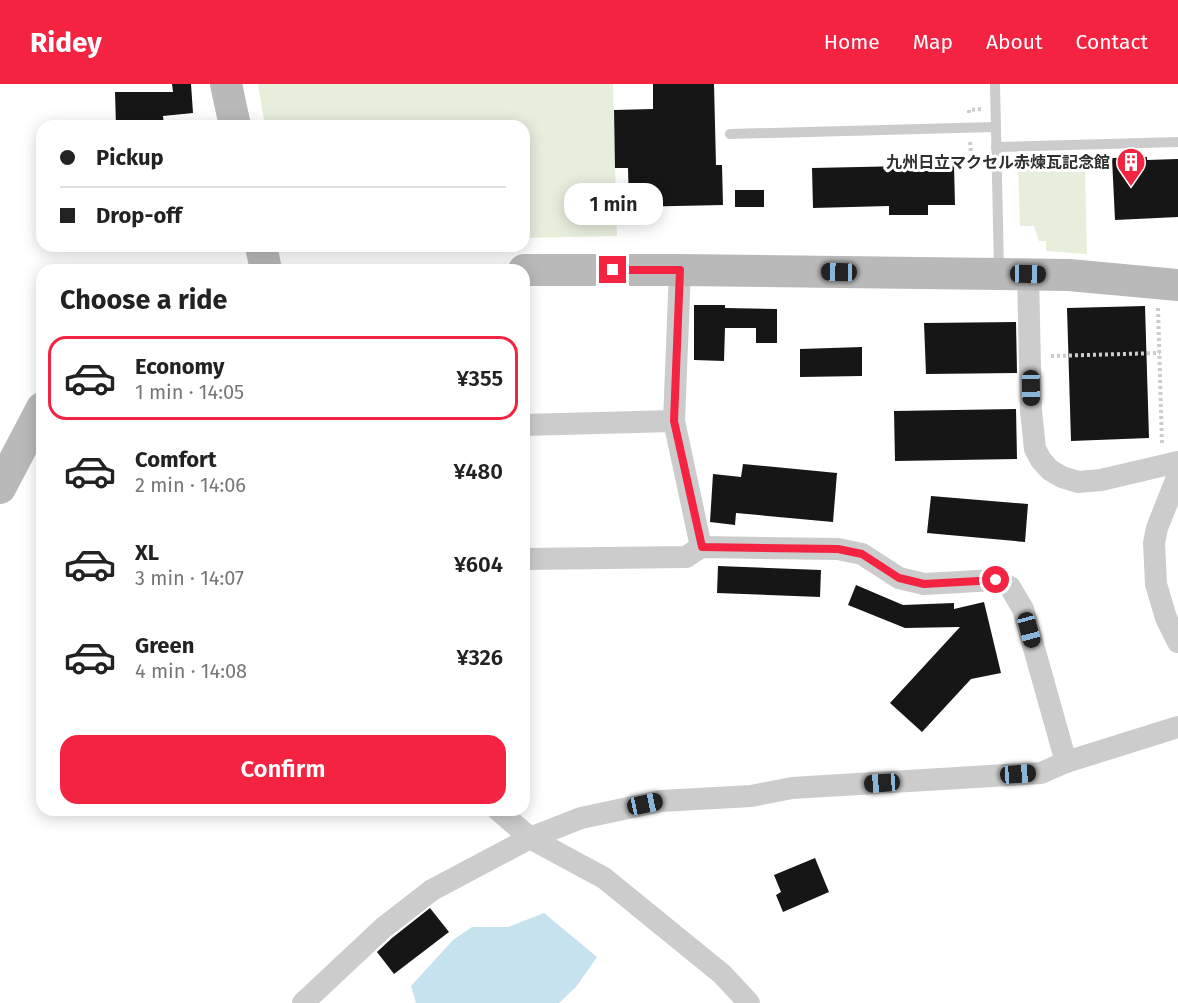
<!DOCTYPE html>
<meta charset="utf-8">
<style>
:root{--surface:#fff;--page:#f6f6f6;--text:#222;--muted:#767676;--line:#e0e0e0;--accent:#f52342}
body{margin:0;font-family:"Fira Sans","Noto Sans JP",sans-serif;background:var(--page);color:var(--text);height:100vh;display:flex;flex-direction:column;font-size:22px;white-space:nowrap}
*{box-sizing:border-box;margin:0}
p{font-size:20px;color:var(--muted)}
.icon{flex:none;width:33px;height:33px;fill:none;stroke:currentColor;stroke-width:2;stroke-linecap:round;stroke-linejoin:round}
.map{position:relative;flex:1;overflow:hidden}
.details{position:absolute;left:36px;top:180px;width:494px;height:552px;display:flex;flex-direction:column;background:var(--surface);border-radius:18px;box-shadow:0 3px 15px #0003}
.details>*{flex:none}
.hud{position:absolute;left:36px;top:36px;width:494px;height:132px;border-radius:18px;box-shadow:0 3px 15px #0003;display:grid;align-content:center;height:132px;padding:0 24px;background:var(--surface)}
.end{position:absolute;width:27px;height:27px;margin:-14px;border:8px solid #f52342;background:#fff;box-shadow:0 0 0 3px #fff}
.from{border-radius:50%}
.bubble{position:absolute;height:42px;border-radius:18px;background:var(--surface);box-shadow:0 3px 15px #0003;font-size:20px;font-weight:600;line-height:42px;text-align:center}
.car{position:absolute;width:18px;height:36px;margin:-18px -9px;border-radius:8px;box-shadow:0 0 4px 2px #0007;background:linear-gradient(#222 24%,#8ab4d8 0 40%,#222 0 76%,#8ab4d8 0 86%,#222 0)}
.hud b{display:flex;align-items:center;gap:21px;height:57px;font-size:22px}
.hud b+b{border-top:2px solid var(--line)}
.hud i{width:15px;height:15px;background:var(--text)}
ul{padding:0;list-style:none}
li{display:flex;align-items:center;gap:18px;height:84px;margin:0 12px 9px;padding:0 12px;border:3px solid transparent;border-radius:18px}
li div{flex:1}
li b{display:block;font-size:22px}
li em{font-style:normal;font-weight:600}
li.on{border-color:var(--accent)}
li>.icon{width:54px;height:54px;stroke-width:1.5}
h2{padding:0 24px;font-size:27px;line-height:72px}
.action{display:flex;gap:12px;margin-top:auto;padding:12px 24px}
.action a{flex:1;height:69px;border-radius:18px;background:var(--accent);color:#fff;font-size:24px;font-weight:600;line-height:69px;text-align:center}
header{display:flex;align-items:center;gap:36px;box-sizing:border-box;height:84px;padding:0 30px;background:var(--accent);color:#fff}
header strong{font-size:28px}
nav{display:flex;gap:33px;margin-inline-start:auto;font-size:21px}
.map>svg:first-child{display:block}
.green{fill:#e7eedc}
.water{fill:#c6e2ef}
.building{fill:#161616}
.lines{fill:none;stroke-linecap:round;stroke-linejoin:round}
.path{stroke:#ccc;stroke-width:4;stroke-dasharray:3 3;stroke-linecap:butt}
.lane{stroke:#ccc;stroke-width:10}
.street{stroke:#ccc;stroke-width:22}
.secondary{stroke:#b9b9b9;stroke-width:32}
.route{stroke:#f52342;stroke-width:8}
.labels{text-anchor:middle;stroke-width:6;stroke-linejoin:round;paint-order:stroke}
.poi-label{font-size:16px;font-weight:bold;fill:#2f2f2f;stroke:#fff;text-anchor:end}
</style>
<header>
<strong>Ridey</strong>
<nav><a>Home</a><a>Map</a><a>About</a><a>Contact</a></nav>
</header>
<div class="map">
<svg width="1178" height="919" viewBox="0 0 1178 919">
<rect width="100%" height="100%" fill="#fff"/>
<!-- green -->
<g class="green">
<path d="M258,0H613L617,152L524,154V42H265Z"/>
<path d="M1072,74V85H1085L1087,170L1046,167V157H1039L1034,142H1020L1018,81L1023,76Z"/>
</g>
<!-- water -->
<path class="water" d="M544,829L597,873L576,903L559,919H416L411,902L453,856L472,843H508Z"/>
<!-- building -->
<g class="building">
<path d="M172,0H191L193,29L163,32L164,42H116L115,8H173Z"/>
<path d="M653,0H714L716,81H722L723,121L629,123L628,84H615L614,26L653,25Z"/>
<path d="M1147,73V76L1178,75V133L1115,136L1112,74Z"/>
<path d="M954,81L955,121H928V131H889V122L813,124L812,84Z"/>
<rect x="735" y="106" width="29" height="17"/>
<path d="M694,221H725V224L777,225V259H756V244H725L724,277L694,276Z"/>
<path d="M1145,222L1149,354L1071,357L1067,224Z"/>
<path d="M1016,238L1017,289L926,290L924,239Z"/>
<path d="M862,263V292L800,293V265Z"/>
<path d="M1016,325L1017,375L895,377L894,327Z"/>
<path d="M743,380L837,389L833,438L736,429L735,441L710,438L713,390L741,393Z"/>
<path d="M931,412L1028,420L1025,458L927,449Z"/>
<path d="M718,482L821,486L820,513L717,509Z"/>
<path d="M856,501L903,521L954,519V525L984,518L1001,589L971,595L922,648L890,619L960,543L905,544L848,521Z"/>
<path d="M815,774L829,808L783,828L776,811L781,808L774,791Z"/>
<path d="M430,824L449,848L394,890L377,868L392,854Z"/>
</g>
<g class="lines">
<!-- path -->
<g class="path">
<path d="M969,29V26L982,25"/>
<path d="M970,58L971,68"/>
<path d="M1158,224L1162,361"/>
<path d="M1051,272L1160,269"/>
</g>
<!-- lane -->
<g class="lane">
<path d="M995,0L999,186"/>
<path d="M730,50L995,43"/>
<path d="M996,63L1178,58"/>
</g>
<!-- street -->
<g class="street">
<path d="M680,186L674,337L701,463"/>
<path d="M1028,190L1031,327L1035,365L1041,376L1050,386L1062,393L1078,398L1101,396L1178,378"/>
<path d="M524,341L674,337"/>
<path d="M1178,391L1157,444L1154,459L1156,500L1166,534L1178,558"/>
<path d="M524,475L686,473L701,463L838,465L862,470L899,494L924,500L996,496L1010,503L1023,525L1066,678"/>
<path d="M498,726L530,754L604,794L722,890L749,919"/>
<path d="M303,919L383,844L432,806L530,754L581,734L661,717L751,712L792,704L1041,689L1066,678L1178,643"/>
</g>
<!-- secondary -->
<g class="secondary">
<path d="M226,0L235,42"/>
<path d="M261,162L266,186"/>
<path d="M524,186H680L1069,191L1178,201"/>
<path d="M0,404L42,324"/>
</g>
</g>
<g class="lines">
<!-- route -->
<path class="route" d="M613,186H680L674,337L702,463L838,465L862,470L899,494L924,500L996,496"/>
</g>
<!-- icons -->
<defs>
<g id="building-pin" transform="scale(1.5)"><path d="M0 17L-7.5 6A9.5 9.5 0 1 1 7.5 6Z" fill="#f52342" stroke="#fff"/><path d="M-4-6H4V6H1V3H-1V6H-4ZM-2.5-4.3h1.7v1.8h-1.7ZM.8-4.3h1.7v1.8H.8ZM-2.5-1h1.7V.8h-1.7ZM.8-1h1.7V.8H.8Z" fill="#fff"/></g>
</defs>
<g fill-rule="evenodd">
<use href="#building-pin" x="1131" y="78"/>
</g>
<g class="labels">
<!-- poi labels -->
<g class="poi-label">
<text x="1110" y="84">九州日立マクセル赤煉瓦記念館</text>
</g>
</g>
</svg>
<i class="end from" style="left:996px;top:496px"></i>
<i class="end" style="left:613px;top:186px"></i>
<div class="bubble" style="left:564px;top:99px;width:99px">1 min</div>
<i class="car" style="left:839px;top:188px;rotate:271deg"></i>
<i class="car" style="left:1028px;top:190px;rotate:91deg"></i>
<i class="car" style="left:1031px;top:304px;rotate:179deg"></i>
<i class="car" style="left:1029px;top:546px;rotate:165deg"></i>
<i class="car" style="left:1018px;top:690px;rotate:86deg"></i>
<i class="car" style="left:882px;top:699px;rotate:266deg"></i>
<i class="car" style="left:645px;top:720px;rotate:78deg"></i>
<div class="hud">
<b><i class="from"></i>Pickup</b>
<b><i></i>Drop-off</b>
</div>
<section class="details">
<h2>Choose a ride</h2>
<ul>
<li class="on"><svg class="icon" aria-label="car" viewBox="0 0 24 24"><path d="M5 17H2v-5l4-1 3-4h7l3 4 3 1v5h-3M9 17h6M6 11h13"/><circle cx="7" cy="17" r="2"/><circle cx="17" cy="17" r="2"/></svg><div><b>Economy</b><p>1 min · 14:05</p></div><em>¥355</em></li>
<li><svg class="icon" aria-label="car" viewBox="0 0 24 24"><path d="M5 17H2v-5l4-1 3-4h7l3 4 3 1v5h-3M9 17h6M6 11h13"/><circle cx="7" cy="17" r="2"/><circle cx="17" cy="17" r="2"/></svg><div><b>Comfort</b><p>2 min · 14:06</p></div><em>¥480</em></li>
<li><svg class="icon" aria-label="car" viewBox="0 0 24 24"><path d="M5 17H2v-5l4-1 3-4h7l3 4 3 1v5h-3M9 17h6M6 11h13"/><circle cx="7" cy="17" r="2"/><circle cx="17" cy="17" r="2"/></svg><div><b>XL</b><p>3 min · 14:07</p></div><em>¥604</em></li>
<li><svg class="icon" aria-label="car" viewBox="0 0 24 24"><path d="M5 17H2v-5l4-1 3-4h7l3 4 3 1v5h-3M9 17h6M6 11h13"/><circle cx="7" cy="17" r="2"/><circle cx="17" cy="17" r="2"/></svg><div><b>Green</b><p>4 min · 14:08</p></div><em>¥326</em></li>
</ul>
<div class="action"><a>Confirm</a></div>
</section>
</div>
